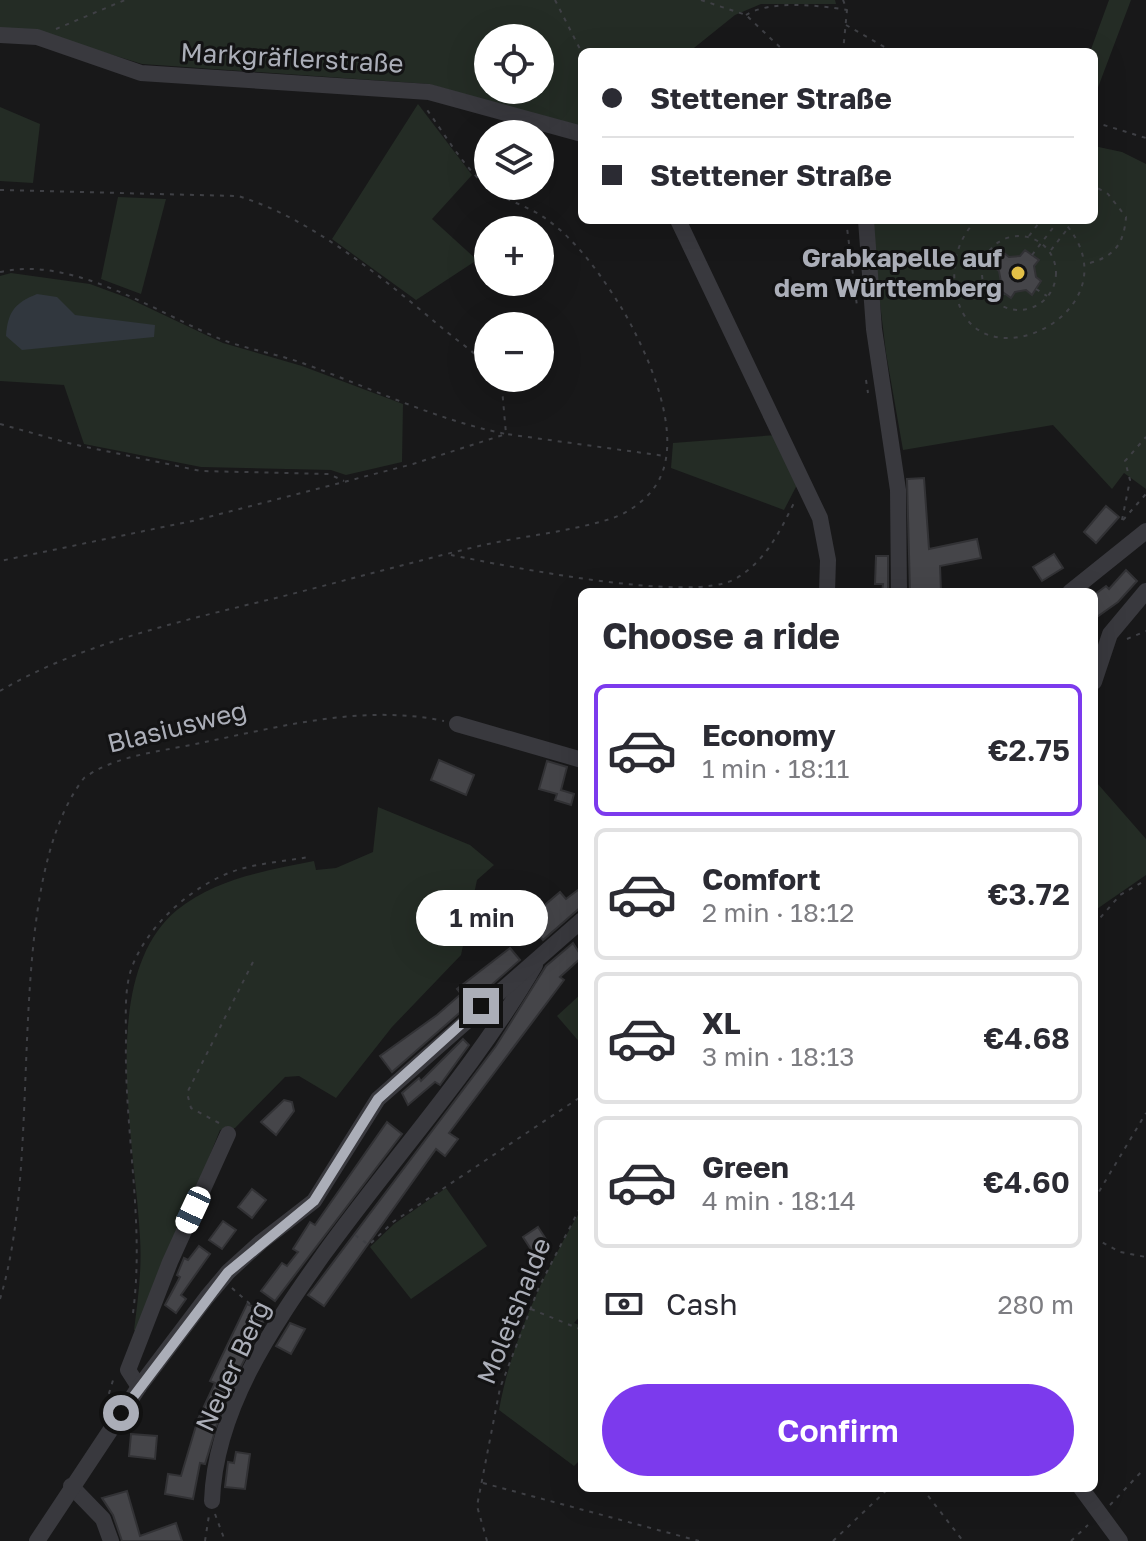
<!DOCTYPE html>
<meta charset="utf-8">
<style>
:root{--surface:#fff;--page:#f2f2f3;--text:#2b2b33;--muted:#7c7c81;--line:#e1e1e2;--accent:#7c3aed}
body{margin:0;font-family:"Golos Text",sans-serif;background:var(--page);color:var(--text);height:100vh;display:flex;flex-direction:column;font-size:30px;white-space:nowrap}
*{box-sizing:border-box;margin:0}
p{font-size:26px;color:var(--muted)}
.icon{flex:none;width:44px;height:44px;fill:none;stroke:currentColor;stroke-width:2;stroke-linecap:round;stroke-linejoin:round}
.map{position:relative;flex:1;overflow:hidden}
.panel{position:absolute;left:578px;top:588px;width:520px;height:904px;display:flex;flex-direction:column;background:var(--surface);border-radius:12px;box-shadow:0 8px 32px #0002}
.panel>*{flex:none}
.guide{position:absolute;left:578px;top:48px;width:520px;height:176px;border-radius:12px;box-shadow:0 8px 32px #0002;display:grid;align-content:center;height:176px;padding:0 24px;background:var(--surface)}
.fabs{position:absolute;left:474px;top:24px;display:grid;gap:16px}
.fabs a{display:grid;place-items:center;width:80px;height:80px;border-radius:50%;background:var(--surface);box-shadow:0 8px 32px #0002;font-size:40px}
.end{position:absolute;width:36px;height:36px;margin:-18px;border:10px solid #abaeb8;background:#111;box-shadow:0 0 0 4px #111}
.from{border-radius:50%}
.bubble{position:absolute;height:56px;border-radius:28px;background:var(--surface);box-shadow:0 8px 32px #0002;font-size:26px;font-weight:600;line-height:56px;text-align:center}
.car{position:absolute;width:24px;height:48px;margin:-24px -12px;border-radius:10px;box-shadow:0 0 6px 2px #0007;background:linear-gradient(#fff 24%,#345 0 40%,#fff 0 76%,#345 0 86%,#fff 0)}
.guide b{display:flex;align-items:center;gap:28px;height:76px;font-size:30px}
.guide b+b{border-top:2px solid var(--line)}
.guide i{width:20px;height:20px;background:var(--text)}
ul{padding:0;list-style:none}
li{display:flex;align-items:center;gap:24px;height:132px;margin:0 16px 12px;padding:0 8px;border:4px solid var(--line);border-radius:12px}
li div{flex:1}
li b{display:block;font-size:30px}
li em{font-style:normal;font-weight:600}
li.current{border-color:var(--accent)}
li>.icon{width:72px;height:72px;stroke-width:1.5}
h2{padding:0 24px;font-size:36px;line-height:96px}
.pay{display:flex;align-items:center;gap:20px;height:88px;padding:0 24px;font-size:30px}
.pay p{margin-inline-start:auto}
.cta{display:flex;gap:16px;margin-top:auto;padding:16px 24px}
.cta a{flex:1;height:92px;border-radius:48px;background:var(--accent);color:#fff;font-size:32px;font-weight:600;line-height:92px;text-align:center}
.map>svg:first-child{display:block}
.green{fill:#242c25;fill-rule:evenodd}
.water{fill:#31373e}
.building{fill:#454549;stroke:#323235;stroke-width:2}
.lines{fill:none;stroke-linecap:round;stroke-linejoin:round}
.path{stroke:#3f4045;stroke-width:2;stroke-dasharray:4 6;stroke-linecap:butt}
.minor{stroke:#39393e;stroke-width:16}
.route{stroke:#abaeb8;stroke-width:10}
.poi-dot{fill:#e2bf47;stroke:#131314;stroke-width:3}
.labels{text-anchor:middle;stroke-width:6;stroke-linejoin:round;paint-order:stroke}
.street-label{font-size:26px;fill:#abaeb8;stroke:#131314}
.poi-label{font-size:26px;font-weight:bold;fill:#abaeb8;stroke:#131314;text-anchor:end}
</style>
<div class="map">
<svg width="1146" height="1541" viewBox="0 0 1146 1541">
<rect width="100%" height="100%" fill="#181819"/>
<!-- green -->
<g class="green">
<path d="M0,0H835L836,4H761L735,15L689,52H582V130L429,84L142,64L67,41L0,29ZM488,38H540V90H488Z"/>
<path d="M1109,0H1131L1094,98V52H1090Z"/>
<path d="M418,104L472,175L432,219L477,260L416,300L332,239Z"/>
<path d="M0,107L40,124L33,183L0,181Z"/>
<path d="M1094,146L1122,152L1146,164V489L1124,473L1112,489L1053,425L903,450L886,353L870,220H1094Z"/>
<path d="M118,197L166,199L141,294L101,279Z"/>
<path d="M11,273L90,284L128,298L223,343L302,366L403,404L402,462L346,475L331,470L201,467L84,444L64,385L0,381V276Z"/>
<path d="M776,435L798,483L784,510L671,468L673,443Z"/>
<path d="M1097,783L1146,839V875L1094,911Z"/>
<path d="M378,807L470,845L494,865L477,880L461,955L392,1027L336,1098L299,1076L285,1077L235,1128L220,1130L139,1332L134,1330C138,1299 142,1269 140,1238C136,1145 96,977 177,910C217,878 265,871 314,861L316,870L336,868L373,852Z"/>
<path d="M582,993V1045L557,1016Z"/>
<path d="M446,1188L487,1246L411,1299L370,1247L394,1224Z"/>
<path d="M582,1208V1314L574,1323L582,1326V1458L574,1466L499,1410C511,1341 546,1268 582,1208Z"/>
</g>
<!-- water -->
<path class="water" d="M37,294L57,297L75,315L155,325L154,337L22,350L6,336C8,311 15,303 37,294Z"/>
<!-- building -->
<g class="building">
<path d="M1025,250L1039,260L1034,266L1036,277L1041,281L1032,295L1026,290L1015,292L1011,298L997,288L1001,282L999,271L994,267L1004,253L1009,257L1020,256Z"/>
<path d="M924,478L929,549L977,539L981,558L940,566L941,592H910L907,479Z"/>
<path d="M1106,506L1119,517L1096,543L1084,532Z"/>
<path d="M1054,554L1063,568L1042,581L1033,567Z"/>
<path d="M876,556H888V592H882L883,584H875Z"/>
<path d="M1126,570L1137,581L1118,602L1094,619V595L1106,586L1109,589Z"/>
<path d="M439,760L474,775L466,795L431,780Z"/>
<path d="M547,761L567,767L561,790L574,794L571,805L555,800L557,794L539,789Z"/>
<path d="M582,887V906L543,940L522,915L536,904L540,909L560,892L566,899Z"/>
<path d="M494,896L515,905L509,919L488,911Z"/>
<path d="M573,943L582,957L560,977L564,980L449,1133L458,1139L445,1156L436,1149L324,1306L308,1295L313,1289L496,1046L546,966Z"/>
<path d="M510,948L520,960L392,1072L380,1056L437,1015L461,994L457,989Z"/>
<path d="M463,1039L469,1045L440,1085L435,1082L408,1105L402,1093L419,1078L421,1081Z"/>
<path d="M284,1100L292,1102L294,1111L276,1135L261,1122Z"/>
<path d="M387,1122L402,1134L275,1301L261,1291L282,1263L287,1266L298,1252L293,1249L310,1222L315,1225Z"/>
<path d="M252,1189L266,1200L252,1218L238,1207Z"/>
<path d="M223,1221L236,1230L222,1249L209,1240Z"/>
<path d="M538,1227L551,1247L536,1257L523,1237Z"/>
<path d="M199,1246L210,1254L181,1295L186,1299L176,1313L165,1305L180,1277L177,1275L184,1258L188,1260Z"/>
<path d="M247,1304L268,1313L225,1398L205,1464L200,1463L193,1499L165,1494L168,1474L181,1476L198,1419L215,1383L210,1381Z"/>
<path d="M290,1323L305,1329L291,1354L276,1346Z"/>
<path d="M131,1434L157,1436L155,1459L129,1456Z"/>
<path d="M236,1452L250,1454L245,1489L225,1487L228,1462L234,1463Z"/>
<path d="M127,1491L140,1536L176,1523L182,1541H122L113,1515L102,1498Z"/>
</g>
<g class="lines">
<!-- path -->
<g class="path">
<path d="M555,0L582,53"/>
<path d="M701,0L746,15L785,52"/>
<path d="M843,0L847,10L843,52"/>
<path d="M746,15C770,0 818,5 847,10"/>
<path d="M846,25L893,52"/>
<path d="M56,29L125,0"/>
<path d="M1094,122L1146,138"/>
<path d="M0,190L238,196C313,219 381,277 441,327C456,340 475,352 488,367"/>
<path d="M846,220L857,306"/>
<path d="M976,220C958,240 952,261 955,287C968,396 1146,310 1062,220"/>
<circle cx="1019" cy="273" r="37"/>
<path d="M1029,236L1041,220"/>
<path d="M1051,250L1069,227"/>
<path d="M988,253L998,261"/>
<path d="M1032,255L1059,220"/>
<path d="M1090,263C1115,256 1124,243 1126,217L1108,194L1094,186"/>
<path d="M0,272C74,255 158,314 223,340C250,350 278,354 305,364C371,388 436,420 506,434L413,464L197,520L0,561"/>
<path d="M1036,289L1047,296"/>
<path d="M998,303L1004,294"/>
<path d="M496,378L502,388L506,434L665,456"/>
<path d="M866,380L868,393"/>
<path d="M0,424L72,444L201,471L329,474L344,481"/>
<path d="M1122,520L1130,480L1125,461L1146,437"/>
<path d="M1123,520L1146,494"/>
<path d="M451,555C507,566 690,604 735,579C765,562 779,533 794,503"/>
<path d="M1127,639L1146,631"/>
<path d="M0,691C81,643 189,619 280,597C347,580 413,562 479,546C522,536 568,532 610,519C626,514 644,502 654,488C688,442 649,356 624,312C602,276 574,235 537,213C519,203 500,198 484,184C461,163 444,133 425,107"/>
<path d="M1094,925L1120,895L1146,880"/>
<path d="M219,1123L191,1108L187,1093L253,962"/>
<path d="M1094,1200L1146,1113"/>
<path d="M355,1235L369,1245L393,1222L582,1096"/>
<path d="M1094,1238L1120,1252L1146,1257"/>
<path d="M232,1288L250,1304L262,1302L269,1307"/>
<path d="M0,1299C46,1150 0,888 84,778C117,754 166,751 205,742C283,726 365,704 444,721"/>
<path d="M531,1309L582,1330"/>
<path d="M133,1313C145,1223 124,1131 126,1039C126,1017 124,988 132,967C148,924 194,884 237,870C260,863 286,861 309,857"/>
<path d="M103,1413L114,1377"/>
<path d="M483,1483L699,1541"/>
<path d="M922,1488L963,1541"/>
<path d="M1110,1505L1144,1469"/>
<path d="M215,1514L225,1541"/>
<path d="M205,1541L209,1515"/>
<path d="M487,1541L477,1506L500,1388L539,1287L582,1204"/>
<path d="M833,1541L889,1488"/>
<path d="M1071,1541L1088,1525"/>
</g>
<!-- minor -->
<g class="minor">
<path d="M0,35L37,37L141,73L429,92L582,134"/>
<path d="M678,220L820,518L828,560L827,592"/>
<path d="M866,220L874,329L898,490L899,592"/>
<path d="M1070,592L1146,531"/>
<path d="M1094,682L1110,634L1146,591"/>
<path d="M457,724L582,760"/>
<path d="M139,1387L128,1370L170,1262L228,1134"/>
<path d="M71,1486L103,1519L111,1541"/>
<path d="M1081,1488L1120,1541"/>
<path d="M212,1501C215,1410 272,1327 323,1255C392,1159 476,1067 535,965"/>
<path d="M37,1541L139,1387L207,1297L228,1272L261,1242L314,1201L378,1099L582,920"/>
</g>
</g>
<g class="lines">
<!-- route -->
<path class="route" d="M121,1413L228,1272L314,1201L378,1099L481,1006"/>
</g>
<!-- markers -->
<circle class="poi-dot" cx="1018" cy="273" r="8"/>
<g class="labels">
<!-- street labels -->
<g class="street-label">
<text transform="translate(292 58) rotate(3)" y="9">Markgräflerstraße</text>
<text transform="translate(177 727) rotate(-14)" y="9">Blasiusweg</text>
<text transform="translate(514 1311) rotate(-68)" y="9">Moletshalde</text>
<text transform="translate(233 1366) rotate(-65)" y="9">Neuer Berg</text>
</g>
<!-- poi labels -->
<g class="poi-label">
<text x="1002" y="267">Grabkapelle auf<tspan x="1002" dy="30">dem Württemberg</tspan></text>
</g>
</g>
</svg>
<div class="fabs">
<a><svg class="icon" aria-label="locate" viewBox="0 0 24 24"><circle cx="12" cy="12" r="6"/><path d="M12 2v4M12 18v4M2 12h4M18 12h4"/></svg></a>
<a><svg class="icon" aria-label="layers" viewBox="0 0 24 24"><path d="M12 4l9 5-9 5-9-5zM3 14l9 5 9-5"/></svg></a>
<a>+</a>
<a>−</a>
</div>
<i class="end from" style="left:121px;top:1413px"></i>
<i class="end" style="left:481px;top:1006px"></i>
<div class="bubble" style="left:416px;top:890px;width:132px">1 min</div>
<i class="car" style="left:193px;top:1210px;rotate:205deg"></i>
<div class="guide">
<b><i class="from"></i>Stettener Straße</b>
<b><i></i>Stettener Straße</b>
</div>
<section class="panel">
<h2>Choose a ride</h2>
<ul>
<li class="current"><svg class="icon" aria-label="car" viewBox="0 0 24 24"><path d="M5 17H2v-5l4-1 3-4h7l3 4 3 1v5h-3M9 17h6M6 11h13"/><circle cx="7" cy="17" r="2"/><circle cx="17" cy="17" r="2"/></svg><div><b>Economy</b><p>1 min · 18:11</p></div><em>€2.75</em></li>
<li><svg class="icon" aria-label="car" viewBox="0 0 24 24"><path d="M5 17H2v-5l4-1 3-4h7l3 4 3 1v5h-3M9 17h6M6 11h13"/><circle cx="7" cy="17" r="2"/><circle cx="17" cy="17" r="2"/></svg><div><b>Comfort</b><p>2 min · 18:12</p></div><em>€3.72</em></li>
<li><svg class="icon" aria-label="car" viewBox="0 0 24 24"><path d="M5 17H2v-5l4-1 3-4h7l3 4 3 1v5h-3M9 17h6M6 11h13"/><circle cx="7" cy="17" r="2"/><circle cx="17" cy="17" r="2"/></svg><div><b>XL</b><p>3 min · 18:13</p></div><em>€4.68</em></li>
<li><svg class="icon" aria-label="car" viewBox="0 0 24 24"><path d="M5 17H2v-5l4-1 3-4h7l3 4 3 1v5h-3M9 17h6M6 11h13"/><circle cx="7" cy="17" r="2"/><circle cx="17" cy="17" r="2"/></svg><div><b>Green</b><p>4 min · 18:14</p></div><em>€4.60</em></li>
</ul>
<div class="pay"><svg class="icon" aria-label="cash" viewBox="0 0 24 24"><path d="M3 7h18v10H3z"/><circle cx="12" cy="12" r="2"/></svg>Cash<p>280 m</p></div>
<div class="cta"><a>Confirm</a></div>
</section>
</div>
